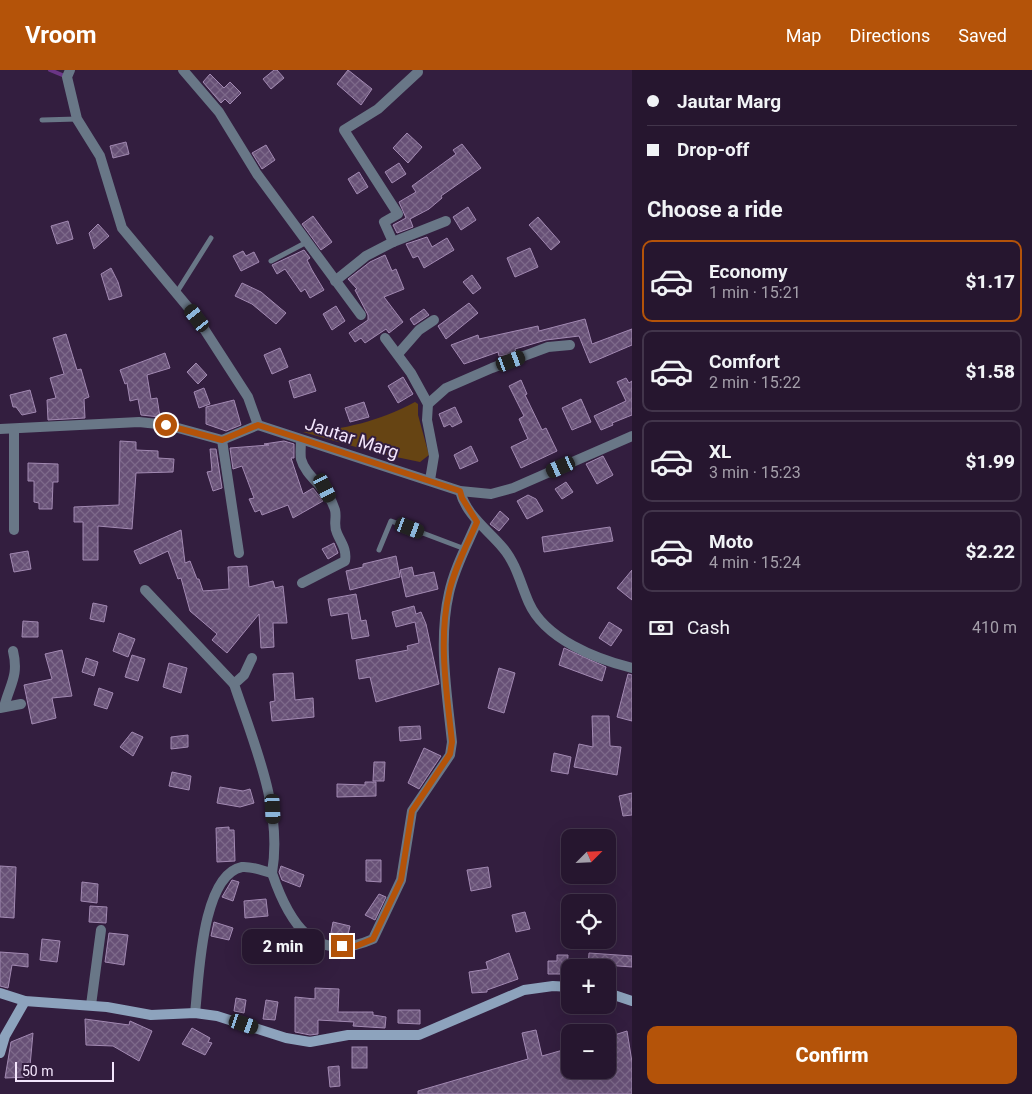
<!DOCTYPE html>
<meta charset="utf-8">
<style>
:root{--surface:#26162f;--page:#2e1f37;--text:#f1f3f6;--muted:#a49faa;--line:#42354b;--accent:#b45309}
body{margin:0;font-family:Roboto,sans-serif;background:var(--page);color:var(--text);height:100vh;display:flex;flex-direction:column;font-size:19px;white-space:nowrap}
*{box-sizing:border-box;margin:0}
p{font-size:16px;color:var(--muted)}
.icon{flex:none;width:28px;height:28px;fill:none;stroke:currentColor;stroke-width:2;stroke-linecap:round;stroke-linejoin:round}
.map{position:relative;flex:1;overflow:hidden}
.panel{display:flex;flex-direction:column;background:var(--surface);width:400px}
.panel>*{flex:none}
.guide{display:grid;align-content:center;height:110px;padding:0 15px;background:var(--surface)}
.needle{width:32px;rotate:66deg}
.buttons{position:absolute;left:561px;top:759px;display:grid;gap:10px}
.buttons a{display:grid;place-items:center;width:55px;height:55px;border-radius:10px;background:var(--surface);box-shadow:0 5px 20px #0002,0 0 0 1px var(--line);font-size:25px}
.scale{position:absolute;left:15px;bottom:12px;width:99px;box-sizing:border-box;padding-left:5px;border:2px solid #f3e5fc;border-top:0;font-size:14px;line-height:18px;white-space:nowrap;color:#f3e5fc;-webkit-text-stroke:4px #331e3f;paint-order:stroke}
.end{position:absolute;width:22px;height:22px;margin:-11px;border:6px solid #b45309;background:#fff;box-shadow:0 0 0 2px #fff}
.from{border-radius:50%}
.bubble{position:absolute;height:35px;border-radius:10px;background:var(--surface);box-shadow:0 5px 20px #0002,0 0 0 1px var(--line);font-size:16px;font-weight:800;line-height:35px;text-align:center}
.car{position:absolute;width:15px;height:30px;margin:-15px -8px;border-radius:6px;box-shadow:0 0 4px 1px #0007;background:linear-gradient(#222 24%,#8ab4d8 0 40%,#222 0 76%,#8ab4d8 0 86%,#222 0)}
.guide b{display:flex;align-items:center;gap:18px;height:48px;font-size:19px}
.guide b+b{border-top:1px solid var(--line)}
.guide i{width:12px;height:12px;background:var(--text)}
ul{padding:0;list-style:none}
li{display:flex;align-items:center;gap:15px;height:82px;margin:0 10px 8px;padding:0 5px;border:2px solid var(--line);border-radius:10px}
li div{flex:1}
li b{display:block;font-size:19px}
li em{font-style:normal;font-weight:800}
li.active{border-color:var(--accent)}
li>.icon{width:45px;height:45px;stroke-width:1.5}
h2{padding:0 15px;font-size:22px;line-height:60px}
.pay{display:flex;align-items:center;gap:12px;height:55px;padding:0 15px;font-size:19px}
.pay p{margin-inline-start:auto}
.cta{display:flex;gap:10px;margin-top:auto;padding:10px 15px}
.cta a{flex:1;height:58px;border-radius:10px;background:var(--accent);color:#fff;font-size:20px;font-weight:800;line-height:58px;text-align:center}
header{display:flex;align-items:center;gap:30px;box-sizing:border-box;height:70px;padding:0 25px;background:var(--accent);color:#fff}
header strong{font-size:24px}
nav{display:flex;gap:28px;margin-inline-start:auto;font-size:18px}
main{display:flex;flex:1;min-height:0}
.map>svg:first-child{display:block}
.green{fill:#664413}
.lines{fill:none;stroke-linecap:round;stroke-linejoin:round}
.stream{stroke:#6a3586;stroke-width:4}
.building{fill:url(#building-cross-hatch);stroke:#a289b2}
.lane{stroke:#697787;stroke-width:5}
.street{stroke:#697787;stroke-width:10}
.secondary{stroke:#8da3bd;stroke-width:10}
.route{stroke:#b45309;stroke-width:6}
.labels{text-anchor:middle;stroke-width:4;stroke-linejoin:round;paint-order:stroke}
.street-label{font-size:18px;fill:#f3e5fc;stroke:#331e3f}
</style>
<header>
<strong>Vroom</strong>
<nav><a>Map</a><a>Directions</a><a>Saved</a></nav>
</header>
<main>
<div class="map">
<svg width="632" height="1024" viewBox="0 0 632 1024">
<defs>
<pattern id="building-cross-hatch" width="8" height="8" patternUnits="userSpaceOnUse" patternTransform="scale(1.25)"><rect width="8" height="8" fill="#675076"/><path d="M0 0l8 8M0 8l8-8" fill="none" stroke="#7d698a"/></pattern>
</defs>
<rect width="100%" height="100%" fill="#331e3f"/>
<!-- green -->
<path class="green" d="M415,332L418,334V345L429,385L420,392L377,383L303,362C344,360 379,351 415,332Z"/>
<g class="lines">
<!-- stream -->
<path class="stream" d="M50,0L67,7"/>
</g>
<!-- building -->
<g class="building">
<path d="M274,0H277L284,8L271,19L263,9Z"/>
<path d="M348,0L372,19L361,35L337,14Z"/>
<path d="M210,4L224,18L230,12L241,23L230,34L225,29L221,33L203,12Z"/>
<path d="M407,63L422,77L408,93L393,78Z"/>
<path d="M126,72L129,84L113,88L110,76Z"/>
<path d="M462,74L481,98L441,126L442,128L429,139L410,149L413,157L397,163L393,155L406,148L399,132L416,122L412,116L456,84L453,80Z"/>
<path d="M266,75L275,90L262,99L252,83Z"/>
<path d="M399,93L406,104L392,113L385,102Z"/>
<path d="M359,102L368,117L357,124L348,109Z"/>
<path d="M468,137L476,150L461,160L453,147Z"/>
<path d="M313,146L332,172L321,180L302,154Z"/>
<path d="M538,147L560,172L551,180L529,155Z"/>
<path d="M68,151L73,169L57,174L51,156Z"/>
<path d="M98,154L109,166L94,179L89,163Z"/>
<path d="M427,167L432,177L447,168L454,180L424,198L418,186L413,188L406,174Z"/>
<path d="M530,178L538,197L515,207L507,188Z"/>
<path d="M304,180L310,188L307,190L312,200L324,220L310,228L305,219L301,222L285,199L277,204L272,195Z"/>
<path d="M243,181L246,186L254,182L259,192L241,201L233,186Z"/>
<path d="M385,185L392,201L396,199L404,219L384,227L403,252L389,263L386,259L365,273L361,268L355,272L349,263L368,250V245L355,220L357,219L348,209L370,192Z"/>
<path d="M111,198L118,212L122,226L109,230L101,204Z"/>
<path d="M472,205L481,218L473,224L463,212Z"/>
<path d="M242,213L261,222L286,243L276,254L252,234L235,226Z"/>
<path d="M469,233L478,243L446,269L438,256Z"/>
<path d="M336,236L345,251L332,260L323,244Z"/>
<path d="M424,239L429,245L414,255L410,249Z"/>
<path d="M585,249L592,274L632,259V275L590,293L579,266L546,270L515,279L516,282L510,284L499,286L498,282L464,294L451,275L478,265L479,269L538,256L539,261Z"/>
<path d="M66,264L77,300L81,299L89,327L84,329L85,348L48,350L47,330L56,328L50,308L64,304L53,268Z"/>
<path d="M280,278L288,297L272,304L264,285Z"/>
<path d="M165,283L170,298L147,305L151,329L157,328L160,347L141,345L138,329L130,331L127,313L125,314L120,300Z"/>
<path d="M196,293L207,305L198,314L187,302Z"/>
<path d="M310,304L316,321L294,328L289,311Z"/>
<path d="M403,307L413,324L398,333L388,316Z"/>
<path d="M626,308L629,313L632,311V345L612,353L613,355L601,360L594,346L626,331L617,312Z"/>
<path d="M521,310L527,324L525,325L542,360L546,358L557,381L521,398L511,377L528,369L519,349L524,346L509,316Z"/>
<path d="M204,318L210,334L199,338L194,322Z"/>
<path d="M30,320L36,342L22,345L16,337H13L10,325Z"/>
<path d="M581,329L591,352L572,360L562,338Z"/>
<path d="M234,330L241,355L226,361L206,354V337Z"/>
<path d="M364,332L369,347L350,352L345,338Z"/>
<path d="M455,337L462,352L452,357L450,354L444,357L439,344Z"/>
<path d="M120,371L136,372V380L158,381V388L174,389L173,402L136,403L132,459L98,456V490H83V452H74V437L119,435Z"/>
<path d="M284,371L294,374V388H291L303,424L313,418L323,431L293,448L288,435L262,445L260,440L255,442L249,429L254,428L242,396L233,399L230,378L269,375L264,374Z"/>
<path d="M471,376L478,391L460,399L454,385Z"/>
<path d="M210,379H216L222,418L213,421L207,402L212,401Z"/>
<path d="M603,386L613,405L597,414L586,394Z"/>
<path d="M28,393L58,394V412H53L52,439H39V433L34,432V411H28Z"/>
<path d="M566,412L573,422L562,429L555,419Z"/>
<path d="M528,425L536,429L543,441L527,449L517,431Z"/>
<path d="M500,441L509,449L499,461L490,454Z"/>
<path d="M610,457L613,471L544,482L542,467Z"/>
<path d="M181,460L185,493L190,491L197,509H199L203,521L229,519L228,497L247,496L249,517L273,511L275,518L283,516L287,553H273L274,577L261,578L259,544L227,583L212,570L217,564L190,541L181,508L178,509L168,481L140,494L134,481Z"/>
<path d="M334,473L338,483L328,489L322,479Z"/>
<path d="M28,481L31,499L14,502L10,484Z"/>
<path d="M396,486L400,507L350,520L346,501L363,497V494Z"/>
<path d="M412,497L414,506L434,502L438,519L406,527L400,500Z"/>
<path d="M632,500V530L617,518Z"/>
<path d="M356,524L361,551L366,550L369,566L352,569L348,543L331,546L328,529Z"/>
<path d="M93,533L107,536L104,552L90,549Z"/>
<path d="M414,536L416,544L421,542L426,554L439,614L376,632L370,607L359,609L356,590L408,580L407,576L419,573L415,552L396,557L392,542Z"/>
<path d="M23,551L38,552V567H22Z"/>
<path d="M609,552L622,560L611,576L599,568Z"/>
<path d="M119,563L135,569L128,587L113,581Z"/>
<path d="M564,578L606,597L602,611L559,595Z"/>
<path d="M62,580L72,626L52,628L56,648L32,654L24,615L52,609L45,584Z"/>
<path d="M132,585L145,589L138,611L125,607Z"/>
<path d="M86,588L98,592L94,606L82,602Z"/>
<path d="M169,593L187,598L181,623L163,617Z"/>
<path d="M499,598L515,603L504,643L488,638Z"/>
<path d="M293,603L295,630L313,628L314,647L272,651L270,632L275,631L273,604Z"/>
<path d="M628,604L632,605V651L617,647Z"/>
<path d="M99,618L113,623L107,639L94,635Z"/>
<path d="M592,646H609L610,676L621,677L617,705L574,697L579,674L593,677Z"/>
<path d="M420,656L421,669L400,671L399,657Z"/>
<path d="M132,662L143,667L133,686L120,677Z"/>
<path d="M188,665V677L171,679V667Z"/>
<path d="M424,678L441,686L419,719L408,713Z"/>
<path d="M554,683L571,687L568,704L551,701Z"/>
<path d="M374,692H385L384,711H373Z"/>
<path d="M172,702L191,706L189,720L169,716Z"/>
<path d="M365,712H376V726L337,727V714L365,715Z"/>
<path d="M220,717L243,721L250,719L254,733L240,737L217,733Z"/>
<path d="M632,723V745L623,746L619,726Z"/>
<path d="M229,757V760H234L235,791L217,792L216,758Z"/>
<path d="M366,790H381V812L366,811Z"/>
<path d="M0,796L16,797L14,848L0,847Z"/>
<path d="M281,796L304,805L300,817L282,810L279,802Z"/>
<path d="M488,797L491,817L471,821L467,800Z"/>
<path d="M232,810L239,812L233,831L222,827Z"/>
<path d="M82,812L98,814L97,833L81,831Z"/>
<path d="M379,824L386,827L375,850L365,845Z"/>
<path d="M266,829L268,846L245,848L244,831Z"/>
<path d="M90,836L107,837L106,853L89,852Z"/>
<path d="M525,842L530,859L516,862L512,845Z"/>
<path d="M214,852L233,858L229,870L211,866Z"/>
<path d="M333,852L350,856L347,869L330,868Z"/>
<path d="M109,863L128,865L124,895L105,892Z"/>
<path d="M42,869L60,871L57,892L40,890Z"/>
<path d="M0,882L28,884V897L12,895L8,918L0,916Z"/>
<path d="M509,883L518,909L487,920V922L472,923L469,902L488,899L486,892Z"/>
<path d="M589,883L632,886V897L605,895V898H588Z"/>
<path d="M557,885H568L567,904H548V891H557Z"/>
<path d="M315,918L339,919L338,942H373V945L386,947L385,958L353,956L354,952L318,950V964L310,965L295,962V927L315,929Z"/>
<path d="M236,928L246,930L244,943L234,941Z"/>
<path d="M266,930L278,932L275,950L263,949Z"/>
<path d="M398,940H420V954L398,953Z"/>
<path d="M85,949L129,955L130,951L152,961L139,991L113,976L86,975Z"/>
<path d="M192,958L210,968L208,972L212,973L205,985L182,974Z"/>
<path d="M536,960L542,986L570,978V1000H608V967L627,961L632,992V1024H418V1021L528,989L522,963Z"/>
<path d="M33,963L29,1007L5,1008L11,972Z"/>
<rect x="352" y="977" width="15" height="21"/>
<path d="M339,996L340,1016L330,1017L328,997Z"/>
</g>
<g class="lines">
<!-- lane -->
<g class="lane">
<path d="M42,50L77,49"/>
<path d="M271,191L307,172"/>
<path d="M177,222L211,168"/>
<path d="M379,480L391,451L465,479"/>
</g>
<!-- street -->
<g class="street">
<path d="M70,0L67,7L77,49L100,86L122,158L197,248L248,327L258,355"/>
<path d="M183,0L219,42L257,104L361,245"/>
<path d="M393,172L446,151"/>
<path d="M335,211L366,186L393,172L384,152L398,144L344,60L378,39L418,2"/>
<path d="M385,268L411,303L428,334"/>
<path d="M398,284L419,260L434,250"/>
<path d="M0,359L139,352L167,355L222,370L258,355L460,421L491,424L513,418L632,366"/>
<path d="M222,370L239,483"/>
<path d="M301,370C301,376 300,383 301,389C306,408 329,418 335,440C337,448 333,455 337,463C341,473 347,479 345,491L302,513"/>
<path d="M430,410L434,386L427,350L428,334L446,318L492,298L548,277L570,275"/>
<path d="M460,421C466,445 488,460 503,478C516,493 521,515 529,533C545,569 596,589 632,598"/>
<path d="M14,460V359"/>
<path d="M145,520L234,614"/>
<path d="M4,637C10,614 19,606 13,581"/>
<path d="M0,638L21,634"/>
<path d="M272,803C289,853 314,895 373,869L401,810L412,741L450,685L452,672C447,624 438,571 449,523C454,499 467,475 477,452"/>
<path d="M91,935L101,860"/>
<path d="M195,943C199,910 201,805 242,797C252,796 263,801 272,803C283,739 254,674 234,614L244,605L252,588"/>
</g>
<!-- secondary -->
<g class="secondary">
<path d="M0,923L25,931L107,937L151,945L195,943L217,946L286,968L310,972L348,965H419L524,920L553,916L570,917"/>
<path d="M608,923L632,931"/>
<path d="M0,983L5,966L25,931"/>
</g>
</g>
<g class="lines">
<!-- route -->
<path class="route" d="M166,355L222,370L258,355L286,364L460,421L462,428L477,452C467,475 454,499 449,523C438,571 447,624 452,672L450,684L412,741L401,810L373,869L356,876H342"/>
</g>
<g class="labels">
<!-- street labels -->
<g class="street-label">
<text transform="translate(352 368) rotate(18)" y="6">Jautar Marg</text>
</g>
</g>
</svg>
<div class="buttons">
<a><svg class="needle" viewBox="-14 -14 28 28"><path d="M0-13l5 13h-10z" fill="#e53935"/><path d="M0 13l5-13h-10z" fill="#a49faa"/></svg></a>
<a><svg class="icon" aria-label="locate" viewBox="0 0 24 24"><circle cx="12" cy="12" r="6"/><path d="M12 2v4M12 18v4M2 12h4M18 12h4"/></svg></a>
<a>+</a>
<a>−</a>
</div>
<div class="scale">50 m</div>
<i class="end from" style="left:166px;top:355px"></i>
<i class="end" style="left:342px;top:876px"></i>
<div class="bubble" style="left:242px;top:859px;width:82px">2 min</div>
<i class="car" style="left:197px;top:248px;rotate:323deg"></i>
<i class="car" style="left:511px;top:291px;rotate:69deg"></i>
<i class="car" style="left:561px;top:397px;rotate:246deg"></i>
<i class="car" style="left:325px;top:418px;rotate:153deg"></i>
<i class="car" style="left:410px;top:458px;rotate:111deg"></i>
<i class="car" style="left:273px;top:739px;rotate:177deg"></i>
<i class="car" style="left:244px;top:954px;rotate:109deg"></i>
</div>
<section class="panel">
<div class="guide">
<b><i class="from"></i>Jautar Marg</b>
<b><i></i>Drop-off</b>
</div>
<h2>Choose a ride</h2>
<ul>
<li class="active"><svg class="icon" aria-label="car" viewBox="0 0 24 24"><path d="M5 17H2v-5l4-1 3-4h7l3 4 3 1v5h-3M9 17h6M6 11h13"/><circle cx="7" cy="17" r="2"/><circle cx="17" cy="17" r="2"/></svg><div><b>Economy</b><p>1 min · 15:21</p></div><em>$1.17</em></li>
<li><svg class="icon" aria-label="car" viewBox="0 0 24 24"><path d="M5 17H2v-5l4-1 3-4h7l3 4 3 1v5h-3M9 17h6M6 11h13"/><circle cx="7" cy="17" r="2"/><circle cx="17" cy="17" r="2"/></svg><div><b>Comfort</b><p>2 min · 15:22</p></div><em>$1.58</em></li>
<li><svg class="icon" aria-label="car" viewBox="0 0 24 24"><path d="M5 17H2v-5l4-1 3-4h7l3 4 3 1v5h-3M9 17h6M6 11h13"/><circle cx="7" cy="17" r="2"/><circle cx="17" cy="17" r="2"/></svg><div><b>XL</b><p>3 min · 15:23</p></div><em>$1.99</em></li>
<li><svg class="icon" aria-label="car" viewBox="0 0 24 24"><path d="M5 17H2v-5l4-1 3-4h7l3 4 3 1v5h-3M9 17h6M6 11h13"/><circle cx="7" cy="17" r="2"/><circle cx="17" cy="17" r="2"/></svg><div><b>Moto</b><p>4 min · 15:24</p></div><em>$2.22</em></li>
</ul>
<div class="pay"><svg class="icon" aria-label="cash" viewBox="0 0 24 24"><path d="M3 7h18v10H3z"/><circle cx="12" cy="12" r="2"/></svg>Cash<p>410 m</p></div>
<div class="cta"><a>Confirm</a></div>
</section>
</main>
